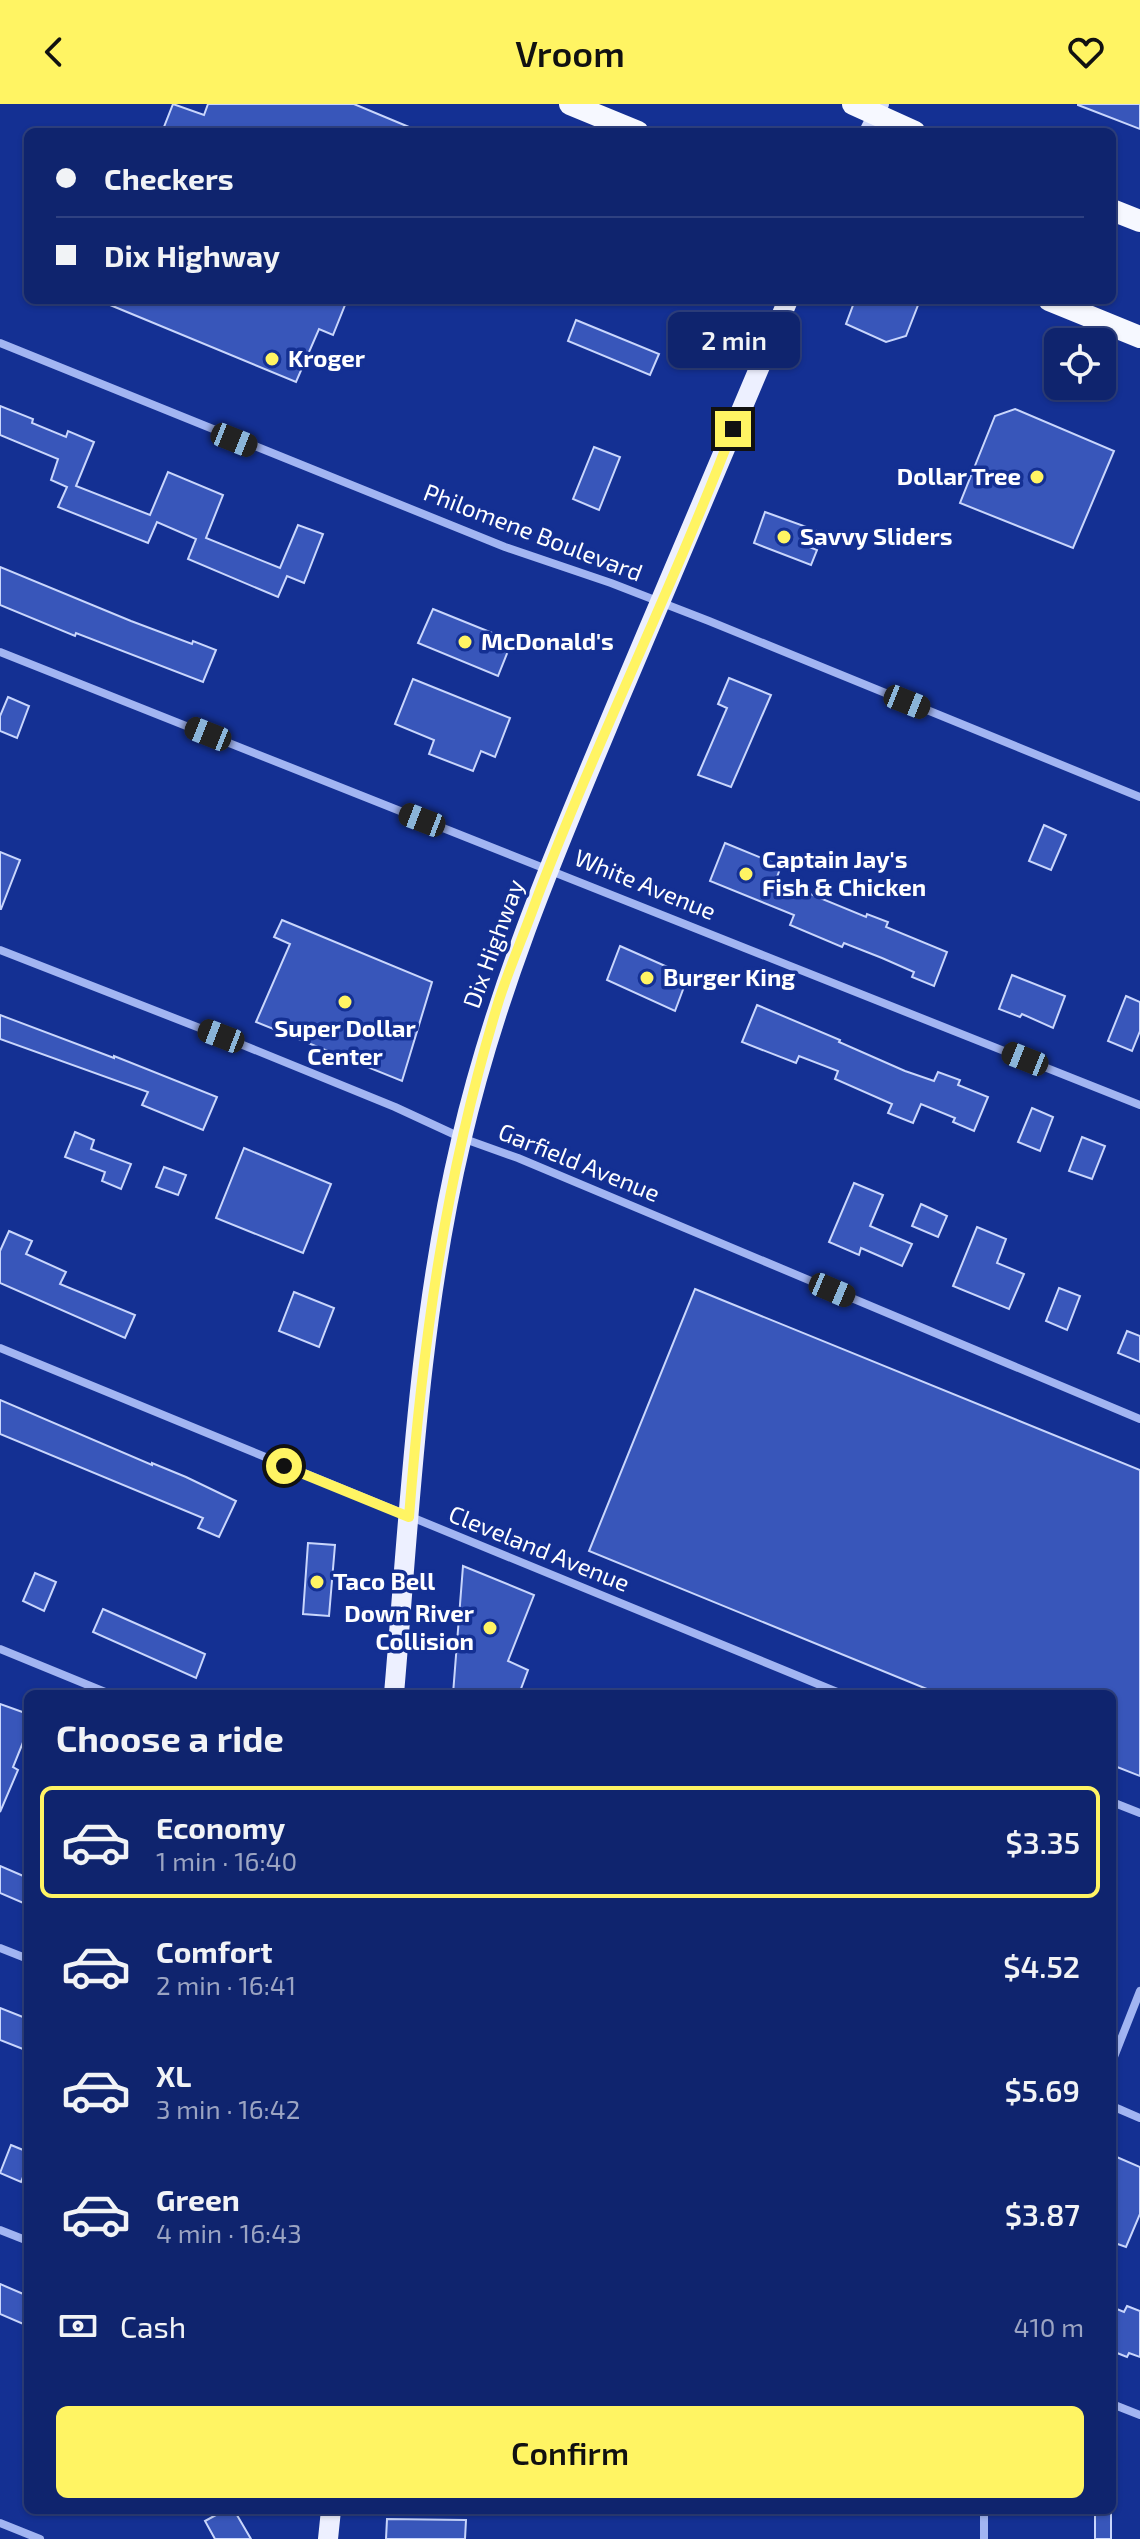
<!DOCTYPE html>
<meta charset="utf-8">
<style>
:root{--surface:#0f246e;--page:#182c73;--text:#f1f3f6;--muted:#9ba4c2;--line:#2f4181;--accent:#fff463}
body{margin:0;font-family:"Exo 2",sans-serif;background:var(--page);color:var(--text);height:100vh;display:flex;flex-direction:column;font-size:30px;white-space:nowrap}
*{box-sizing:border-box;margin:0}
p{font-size:26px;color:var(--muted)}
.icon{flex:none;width:44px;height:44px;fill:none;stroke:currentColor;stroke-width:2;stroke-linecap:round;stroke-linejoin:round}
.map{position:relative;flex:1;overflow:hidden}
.side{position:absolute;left:24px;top:1586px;width:1092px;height:824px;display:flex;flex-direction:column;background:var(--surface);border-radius:12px;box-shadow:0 2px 6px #0004,0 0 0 2px var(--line)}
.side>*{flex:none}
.banner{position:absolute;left:24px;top:24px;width:1092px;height:176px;border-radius:12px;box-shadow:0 2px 6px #0004,0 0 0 2px var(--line);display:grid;align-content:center;height:176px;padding:0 32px;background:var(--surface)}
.controls{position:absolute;left:1044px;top:224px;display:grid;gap:16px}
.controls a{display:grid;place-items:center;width:72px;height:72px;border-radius:12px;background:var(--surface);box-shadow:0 2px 6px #0004,0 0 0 2px var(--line);font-size:40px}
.end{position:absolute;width:36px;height:36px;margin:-18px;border:10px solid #fff463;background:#111;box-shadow:0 0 0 4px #111}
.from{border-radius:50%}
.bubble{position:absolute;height:56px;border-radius:12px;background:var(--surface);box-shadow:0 2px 6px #0004,0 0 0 2px var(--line);font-size:26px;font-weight:600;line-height:56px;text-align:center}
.car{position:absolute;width:24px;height:48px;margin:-24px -12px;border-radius:10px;box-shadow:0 0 6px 2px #0007;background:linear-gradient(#222 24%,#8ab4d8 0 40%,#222 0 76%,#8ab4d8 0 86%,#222 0)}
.banner b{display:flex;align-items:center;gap:28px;height:76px;font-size:30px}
.banner b+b{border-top:2px solid var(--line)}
.banner i{width:20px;height:20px;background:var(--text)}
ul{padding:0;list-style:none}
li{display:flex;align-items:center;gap:24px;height:112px;margin:0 16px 12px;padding:0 16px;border:4px solid transparent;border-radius:12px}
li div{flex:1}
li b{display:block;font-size:30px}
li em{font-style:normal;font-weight:600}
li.on{border-color:var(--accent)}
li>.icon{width:72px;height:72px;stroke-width:1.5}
h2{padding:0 32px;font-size:36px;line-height:96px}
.pay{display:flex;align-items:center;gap:20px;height:88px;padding:0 32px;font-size:30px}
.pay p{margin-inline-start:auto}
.button{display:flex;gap:16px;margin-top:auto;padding:16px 32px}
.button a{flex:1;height:92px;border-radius:12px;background:var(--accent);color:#111;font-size:32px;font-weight:600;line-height:92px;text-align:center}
header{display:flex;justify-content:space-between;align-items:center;height:104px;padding:0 32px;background:var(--accent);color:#111;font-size:36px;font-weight:600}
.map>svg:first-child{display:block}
.building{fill:#3856ba;stroke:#c9d6fc;stroke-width:2}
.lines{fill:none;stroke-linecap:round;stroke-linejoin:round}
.minor{stroke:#a2b5f2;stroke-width:8}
.secondary{stroke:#d1dafc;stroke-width:16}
.primary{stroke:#edf0ff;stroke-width:20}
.trunk{stroke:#f6f8ff;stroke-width:22}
.route{stroke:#fff463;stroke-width:10}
.poi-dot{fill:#fff463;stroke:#143093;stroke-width:3}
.labels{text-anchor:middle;stroke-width:7;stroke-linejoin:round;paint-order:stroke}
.poi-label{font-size:24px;font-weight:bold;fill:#fff;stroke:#143093;text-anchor:start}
.street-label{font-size:24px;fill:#fff;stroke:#143093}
</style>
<header><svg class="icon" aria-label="back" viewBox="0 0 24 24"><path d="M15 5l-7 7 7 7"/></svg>Vroom<svg class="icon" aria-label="heart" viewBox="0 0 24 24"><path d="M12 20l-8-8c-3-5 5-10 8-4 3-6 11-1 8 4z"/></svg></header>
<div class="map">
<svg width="1140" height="2435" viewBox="0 0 1140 2435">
<rect width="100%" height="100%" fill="#143093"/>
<!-- building -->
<g class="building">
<path d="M173,0L204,11L208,0H354L421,28H162Z"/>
<path d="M1078,0H1140V25L1078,1Z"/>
<path d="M98,196H347L333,231L319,225L296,278Z"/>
<path d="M855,196H920L906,232L886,238L846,220Z"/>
<path d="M576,216L659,250L650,271L568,237Z"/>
<path d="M0,302L33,315L32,319L66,333L68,327L94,338L76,382L150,411L168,368L223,391L206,434L280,464L298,421L323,430L304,479L287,472L278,493L188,455L196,435L157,418L148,439L58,403L67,383L51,376L58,355L0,331Z"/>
<path d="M1015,305L1114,347L1073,444L960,399L995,312Z"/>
<path d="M594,343L620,353L599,406L573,395Z"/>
<path d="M765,408L815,426L809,443L817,446L811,461L754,439Z"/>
<path d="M0,463L131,517L192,540L193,537L216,546L203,578L76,529L75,532L0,501Z"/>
<path d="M433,505L512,537L498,572L418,539Z"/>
<path d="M729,574L771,591L731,683L698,671L727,604L718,600Z"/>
<path d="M413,575L510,614L495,653L481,647L473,667L429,650L434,636L395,620Z"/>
<path d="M8,593L29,602L17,634L0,627V612Z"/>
<path d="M1044,721L1066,731L1051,766L1029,757Z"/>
<path d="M725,739L781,762L776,776L866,813L867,810L888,818L886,823L947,848L934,882L912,873L914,868L882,854L844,839L842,843L790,821L794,811L710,777Z"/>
<path d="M0,748L20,756L1,805H0Z"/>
<path d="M282,816L432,878L402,977L256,918L290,840L274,833Z"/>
<path d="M620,842L688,872L675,907L607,876Z"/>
<path d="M1012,871L1065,892L1053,924L1022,910L1020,913L999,905Z"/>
<path d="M1126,892L1140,898V927L1132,947L1108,937Z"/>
<path d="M757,901L840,936L839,938L905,967L934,977L938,968L960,976L958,981L988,993L974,1027L953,1018L955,1014L921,1000L913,1019L888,1009L892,1000L835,975L838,967L799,952L796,959L742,938Z"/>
<path d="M0,911L114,954V952L217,993L203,1026L142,1001L148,988L0,935Z"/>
<path d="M1032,1004L1053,1013L1040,1047L1018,1038Z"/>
<path d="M75,1028L94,1036L91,1045L131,1060L121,1085L102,1077L105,1068L65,1053Z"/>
<path d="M1082,1033L1105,1042L1092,1075L1069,1067Z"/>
<path d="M244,1044L331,1080L303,1149L216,1114Z"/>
<path d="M164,1063L186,1071L178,1091L156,1083Z"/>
<path d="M854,1079L883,1091L870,1122L912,1140L902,1162L861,1144L859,1151L829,1138Z"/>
<path d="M921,1100L947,1112L938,1133L912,1122Z"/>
<path d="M977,1123L1006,1135L997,1159L1024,1170L1009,1205L953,1182Z"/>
<path d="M9,1127L32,1137L26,1150L66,1168L60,1180L135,1211L125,1234L0,1179V1147Z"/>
<path d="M1059,1184L1080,1192L1067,1226L1046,1217Z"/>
<path d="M695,1185L1140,1366V1672L1112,1661V1590H939L589,1447Z"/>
<path d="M294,1188L334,1204L319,1243L279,1227Z"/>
<path d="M1127,1227L1140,1232V1258L1118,1249Z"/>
<path d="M0,1296L152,1361V1359L186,1373L236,1397L219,1433L198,1424L203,1414L0,1330Z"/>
<path d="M308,1439L335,1441L329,1512L303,1510Z"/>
<path d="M463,1462L534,1491L508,1557L528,1566L519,1590H453Z"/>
<path d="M35,1469L56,1478L44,1507L23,1497Z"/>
<path d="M103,1505L205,1550L196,1574L93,1528Z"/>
<path d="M0,1600L28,1610V1626L13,1663L18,1666L0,1708Z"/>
<path d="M0,1762L28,1774V1801L0,1789Z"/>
<path d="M0,1904L28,1915V1947L0,1936Z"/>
<path d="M11,2041L28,2048V2061L21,2078L0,2069Z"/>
<path d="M1112,2051L1140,2063V2110L1126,2143L1112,2138Z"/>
<path d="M0,2180L28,2192V2222L0,2210Z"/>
<path d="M1127,2202L1140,2207V2253L1129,2249L1127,2253L1112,2247V2203L1124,2208Z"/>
<path d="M225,2406H234L251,2435H215L205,2417Z"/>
<rect x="1095" y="2409" width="16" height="26"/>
<path d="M387,2415L466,2416L465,2435H386Z"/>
</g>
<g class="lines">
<!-- minor -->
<g class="minor">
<path d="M0,239L505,443L611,479L709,517L1140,693"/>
<path d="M0,548L1140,1001"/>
<path d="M0,846L233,937L395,1003L462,1034L518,1054L1140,1315"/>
<path d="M0,1244L842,1590"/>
<path d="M0,1545L110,1590"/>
<path d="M1112,1698L1140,1709"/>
<path d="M0,1844L28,1855"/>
<path d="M1112,1958L1140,1887"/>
<path d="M1112,2002L1140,2014"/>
<path d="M0,2126L28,2137"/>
<path d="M1112,2300L1140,2311"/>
<path d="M0,2419L40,2435"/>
<path d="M984,2435V2406"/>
</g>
<!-- secondary -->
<path class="secondary" d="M867,28L881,0"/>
<!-- primary -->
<g class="primary">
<path d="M394,1590C410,1405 418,1218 461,1037C497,882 558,741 619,595C675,462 731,329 788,196"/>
<path d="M328,2435L331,2406"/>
</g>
<!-- trunk -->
<g class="trunk">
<path d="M570,0L638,28"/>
<path d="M853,0L915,28"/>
<path d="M1112,106L1140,117"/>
<path d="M1049,196L1140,233"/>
</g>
</g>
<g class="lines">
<!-- route -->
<path class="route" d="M284,1362L409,1413C423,1234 446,1069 499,896C510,862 525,828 537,794C597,636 673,483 733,325"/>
</g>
<!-- markers -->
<g class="poi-dot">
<circle cx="272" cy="255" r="8"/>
<circle cx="1037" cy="373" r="8"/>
<circle cx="784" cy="433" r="8"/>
<circle cx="465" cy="538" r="8"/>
<circle cx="746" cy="770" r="8"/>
<circle cx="647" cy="874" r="8"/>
<circle cx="345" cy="898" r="8"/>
<circle cx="317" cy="1478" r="8"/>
<circle cx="490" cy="1524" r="8"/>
</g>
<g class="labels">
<!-- poi labels -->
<g class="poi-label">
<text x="288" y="263">Kroger</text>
<text x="1021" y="381" text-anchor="end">Dollar Tree</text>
<text x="800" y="441">Savvy Sliders</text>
<text x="481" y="546">McDonald's</text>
<text x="762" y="764">Captain Jay's<tspan x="762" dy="28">Fish &amp; Chicken</tspan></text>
<text x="663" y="882">Burger King</text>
<text x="345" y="933" text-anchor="middle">Super Dollar<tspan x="345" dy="28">Center</tspan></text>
<text x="333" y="1486">Taco Bell</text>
<text x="474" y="1518" text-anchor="end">Down River<tspan x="474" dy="28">Collision</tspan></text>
</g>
<!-- street labels -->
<g class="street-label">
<text transform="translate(533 429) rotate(21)" y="8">Philomene Boulevard</text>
<text transform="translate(645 781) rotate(22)" y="8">White Avenue</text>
<text transform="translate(494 840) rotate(-70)" y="8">Dix Highway</text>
<text transform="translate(579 1059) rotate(22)" y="8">Garfield Avenue</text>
<text transform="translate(539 1445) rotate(22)" y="8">Cleveland Avenue</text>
</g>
</g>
</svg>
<div class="controls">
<a><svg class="icon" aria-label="locate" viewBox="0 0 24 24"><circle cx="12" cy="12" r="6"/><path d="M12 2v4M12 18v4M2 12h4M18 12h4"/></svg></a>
</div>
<i class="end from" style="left:284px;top:1362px"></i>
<i class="end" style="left:733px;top:325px"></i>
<div class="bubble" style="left:668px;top:208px;width:132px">2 min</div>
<i class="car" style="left:234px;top:336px;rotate:112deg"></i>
<i class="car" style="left:907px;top:598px;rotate:112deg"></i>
<i class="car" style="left:208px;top:630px;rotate:292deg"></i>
<i class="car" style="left:422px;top:716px;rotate:291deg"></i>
<i class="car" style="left:221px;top:932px;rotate:291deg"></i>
<i class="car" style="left:1025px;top:955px;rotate:292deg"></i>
<i class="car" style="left:832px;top:1186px;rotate:113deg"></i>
<div class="banner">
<b><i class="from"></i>Checkers</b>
<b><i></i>Dix Highway</b>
</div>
<section class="side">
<h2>Choose a ride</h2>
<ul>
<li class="on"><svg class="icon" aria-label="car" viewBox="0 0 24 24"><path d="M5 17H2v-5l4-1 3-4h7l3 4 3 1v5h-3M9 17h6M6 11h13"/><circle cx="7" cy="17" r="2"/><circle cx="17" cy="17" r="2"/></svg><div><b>Economy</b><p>1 min · 16:40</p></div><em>$3.35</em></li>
<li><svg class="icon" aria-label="car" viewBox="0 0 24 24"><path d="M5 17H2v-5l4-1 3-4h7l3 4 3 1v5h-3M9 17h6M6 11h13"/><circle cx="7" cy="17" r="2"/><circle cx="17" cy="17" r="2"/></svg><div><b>Comfort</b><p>2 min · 16:41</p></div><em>$4.52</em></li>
<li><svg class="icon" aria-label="car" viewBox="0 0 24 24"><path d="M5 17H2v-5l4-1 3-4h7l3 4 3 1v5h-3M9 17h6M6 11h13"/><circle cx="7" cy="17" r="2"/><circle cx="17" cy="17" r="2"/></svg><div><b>XL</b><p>3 min · 16:42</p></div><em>$5.69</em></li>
<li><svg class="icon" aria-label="car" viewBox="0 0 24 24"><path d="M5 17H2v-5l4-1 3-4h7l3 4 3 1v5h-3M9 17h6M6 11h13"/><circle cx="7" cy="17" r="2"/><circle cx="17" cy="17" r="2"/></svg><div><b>Green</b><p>4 min · 16:43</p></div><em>$3.87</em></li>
</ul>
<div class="pay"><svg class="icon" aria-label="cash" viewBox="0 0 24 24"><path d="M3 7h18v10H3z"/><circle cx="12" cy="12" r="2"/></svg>Cash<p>410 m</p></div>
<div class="button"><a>Confirm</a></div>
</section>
</div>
